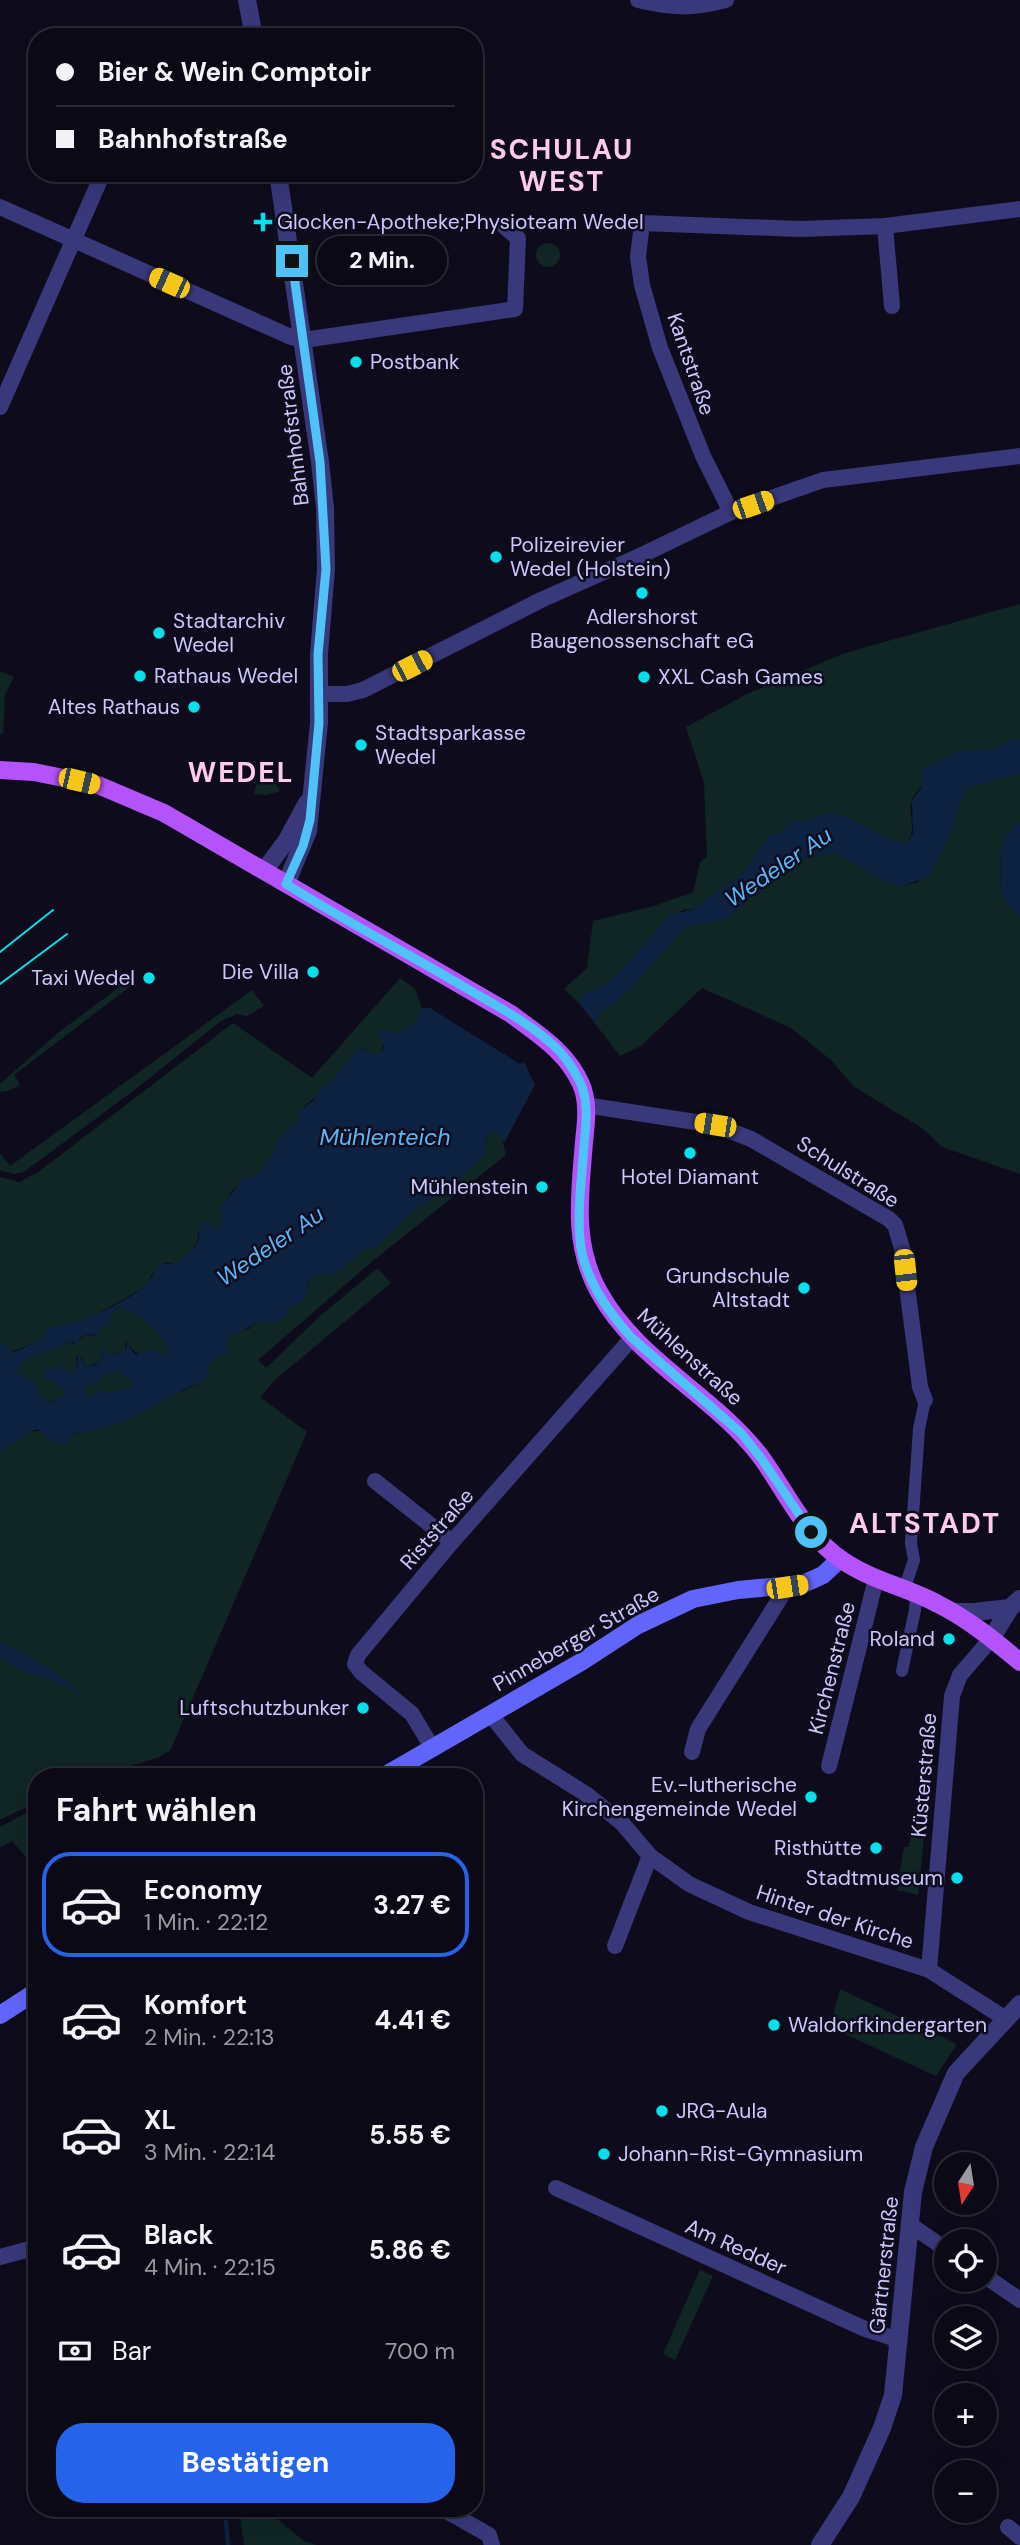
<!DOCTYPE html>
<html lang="de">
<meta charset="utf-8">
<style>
:root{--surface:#0a0915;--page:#181722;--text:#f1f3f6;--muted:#999aa0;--line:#2a2a34;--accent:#2563eb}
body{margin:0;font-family:"DM Sans",sans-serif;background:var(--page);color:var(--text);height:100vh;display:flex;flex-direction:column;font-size:26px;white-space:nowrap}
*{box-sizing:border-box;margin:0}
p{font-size:23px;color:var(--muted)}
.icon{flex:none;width:38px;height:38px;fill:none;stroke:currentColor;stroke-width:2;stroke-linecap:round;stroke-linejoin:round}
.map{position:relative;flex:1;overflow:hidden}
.details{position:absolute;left:28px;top:1768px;width:455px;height:749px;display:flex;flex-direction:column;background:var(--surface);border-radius:28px;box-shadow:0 7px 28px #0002,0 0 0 2px var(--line)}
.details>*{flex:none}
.banner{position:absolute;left:28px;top:28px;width:455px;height:154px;border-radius:28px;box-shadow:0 7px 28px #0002,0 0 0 2px var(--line);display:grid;align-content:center;height:154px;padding:0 28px;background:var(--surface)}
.needle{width:46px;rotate:192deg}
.buttons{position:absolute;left:934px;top:2152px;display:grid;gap:14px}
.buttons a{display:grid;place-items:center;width:63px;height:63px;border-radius:50%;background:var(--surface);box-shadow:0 7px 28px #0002,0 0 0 2px var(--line);font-size:35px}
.end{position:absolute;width:32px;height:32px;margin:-16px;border:9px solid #4fc3f7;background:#111;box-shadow:0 0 0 4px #111}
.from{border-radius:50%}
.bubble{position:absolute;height:49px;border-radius:24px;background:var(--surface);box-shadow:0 7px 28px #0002,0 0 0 2px var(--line);font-size:23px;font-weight:700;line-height:49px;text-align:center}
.car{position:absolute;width:21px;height:42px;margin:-21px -10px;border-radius:9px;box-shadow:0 0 5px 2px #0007;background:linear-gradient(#f5c518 24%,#345 0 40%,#f5c518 0 76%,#345 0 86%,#f5c518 0)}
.banner b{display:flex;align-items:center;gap:24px;height:66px;font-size:26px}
.banner b+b{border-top:2px solid var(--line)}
.banner i{width:18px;height:18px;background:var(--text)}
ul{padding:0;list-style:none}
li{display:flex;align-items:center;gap:21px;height:105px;margin:0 14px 10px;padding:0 14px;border:4px solid transparent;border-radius:28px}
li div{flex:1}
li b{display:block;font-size:26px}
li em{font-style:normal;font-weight:700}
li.active{border-color:var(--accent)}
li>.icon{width:63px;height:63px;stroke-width:1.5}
h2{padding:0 28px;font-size:32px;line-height:84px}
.pay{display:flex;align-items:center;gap:18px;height:77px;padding:0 28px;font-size:26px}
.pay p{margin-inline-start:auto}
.button{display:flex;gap:14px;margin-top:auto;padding:14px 28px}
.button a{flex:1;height:80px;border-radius:28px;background:var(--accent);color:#fff;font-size:28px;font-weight:700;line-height:80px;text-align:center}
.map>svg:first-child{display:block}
.green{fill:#0f2624}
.water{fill:#0c2240;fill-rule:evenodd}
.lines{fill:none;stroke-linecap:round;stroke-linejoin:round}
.stream{stroke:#0c2240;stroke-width:4.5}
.pedestrian{stroke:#38387b;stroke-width:12}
.minor{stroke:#38387b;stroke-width:16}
.tertiary{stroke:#38387b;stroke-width:18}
.secondary{stroke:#6265fb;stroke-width:18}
.primary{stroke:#b452fb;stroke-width:18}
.tram{stroke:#05e0ed;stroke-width:2}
.route{stroke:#4fc3f7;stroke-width:9}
.poi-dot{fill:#05e0ed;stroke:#0e0c1c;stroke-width:2.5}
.labels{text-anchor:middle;stroke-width:5;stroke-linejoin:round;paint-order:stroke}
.poi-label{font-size:21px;fill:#ccc8fe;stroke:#0e0c1c;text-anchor:start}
.street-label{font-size:21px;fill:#ccc8fe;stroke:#0e0c1c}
.water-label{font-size:23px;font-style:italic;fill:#59b8fb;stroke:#0e0c1c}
.district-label{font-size:28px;font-weight:bold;letter-spacing:2px;fill:#fecaed;stroke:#0e0c1c}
</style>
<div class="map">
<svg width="1020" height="2545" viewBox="0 0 1020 2545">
<rect width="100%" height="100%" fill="#0e0c1c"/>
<!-- green -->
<g class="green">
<circle cx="548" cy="255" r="12"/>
<path d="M1020,604V739L991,750H962C950,761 916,785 912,801C907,816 918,827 907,843C878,841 859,817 835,814C817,812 811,824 792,820L781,832L769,836L743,873L708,901L694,909L682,910L618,974L606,984L583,995L580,1004L564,989L587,968L593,921L654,906L693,892L700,862L707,857L704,783L686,727L747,694L845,653Z"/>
<path d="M0,671L14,677L5,694L3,734H0Z"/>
<path d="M1020,773V822L1000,852L1001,890L1004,901L1020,917V1174L942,1147L922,1128L853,1086L831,1060L791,1028L702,988L641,1046L620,1056L594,1022L601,1012L618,1001L631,988L686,926L722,920L730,916L748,899L759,893L778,873L804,858L832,853L845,858L886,883L903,886L918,882L950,835L965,789Z"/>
<path d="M273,779L280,791L267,795L254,794L258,780Z"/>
<path d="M400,978L415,989L422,1008L416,1024L394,1033L386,1030L381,1052L375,1054L362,1048L357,1050L329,1084L301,1110L297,1123L278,1140L272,1156L263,1171L251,1178L243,1177C240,1185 233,1188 229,1196C223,1206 222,1217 219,1229L213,1230L209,1224L198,1234L197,1244L178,1263H166L151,1275L150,1281L146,1286C116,1303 84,1326 49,1327L44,1337L0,1358V1177L19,1182L37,1173L233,1023L312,1078Z"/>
<path d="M129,980L132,985L14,1075L20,1085L8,1091L0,1092V1084L59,1032Z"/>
<path d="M252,990L264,1006L247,1016L237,1014L221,1021L137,1088L24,1172L14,1174L0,1170V1153L10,1166Z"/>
<path d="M492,1130L501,1136L506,1155L375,1259L258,1360L266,1368L320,1316L378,1268L391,1283L276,1379L260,1397L307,1432L170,1751L157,1758L97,1776H37V1802L0,1820V1452C28,1427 36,1428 70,1436L72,1433L92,1431L204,1381L208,1365L216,1357L226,1339L237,1330L249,1329L257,1321L273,1322L289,1306L306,1294L310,1276L336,1273L363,1250L399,1224L420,1205L431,1199L447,1182L485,1154L487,1135Z"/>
<path d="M117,1307C137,1309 165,1333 169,1353L165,1357C143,1356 138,1360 126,1340L125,1352L108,1355L102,1349C104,1361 96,1365 86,1367L81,1357H76L77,1368L74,1374L61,1369V1363L55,1381L65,1391L66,1396L59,1397L48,1403L42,1399L37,1389L14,1373L23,1360L70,1342L76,1345C81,1335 88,1334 98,1336L102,1324L108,1326L110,1315Z"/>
<path d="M119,1371L133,1381L129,1389L92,1397L86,1396L82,1389L90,1383L100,1382L105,1373Z"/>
<path d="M37,1807V1870L12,1841L0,1848V1827Z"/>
<path d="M913,1825L925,1827L918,1895L897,1890L904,1847H909Z"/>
<path d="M840,1989L957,2044L936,2076L834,2029L833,2016Z"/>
<path d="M700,2270L713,2276L675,2360L663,2354Z"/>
<path d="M239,2508H264L304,2541L317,2545H244Z"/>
</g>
<!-- water -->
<g class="water">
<path d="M1013,739H1020V773L965,789L950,835L930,876L903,886L886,883L845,858L832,853L804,858L778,873L759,893L748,899L730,916L722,920L686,926L631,988L618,1001L601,1012L594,1022L580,1004L583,995L606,984L618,974L668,916L694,909L743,873L769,836L781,832L792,820C811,824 817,812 835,814C860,817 879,841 907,843L913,834L912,801L921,788L922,769L962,750H991Z"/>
<path d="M1020,822V917L1004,901L1001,890L1000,852L1008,834Z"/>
<path d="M422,1008H430L520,1064L524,1062L535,1085L504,1143L500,1136L492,1131L487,1135L485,1154L453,1184L447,1182L431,1199L420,1205L374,1248L363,1250L336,1273L310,1276L306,1294L299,1305L289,1306L284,1319L273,1322L257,1321C248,1331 237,1330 226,1339L229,1353L216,1357L208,1365V1372L204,1381L184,1389L122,1423L92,1431L72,1433L69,1443C56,1448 46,1438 38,1429L29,1432L0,1452V1341L13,1353L44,1337L48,1327C78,1326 123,1304 146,1285C152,1281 153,1272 158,1266L178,1262L197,1245L202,1222L205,1221L214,1229H219L222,1213L219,1208C223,1205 241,1183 243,1177L251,1178L263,1171L265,1163L272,1156L278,1139L297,1123L301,1110L313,1101L322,1087L329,1084L357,1050L362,1048L375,1054L381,1052L384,1047L378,1034L380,1031L384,1029L394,1033L416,1024ZM117,1307C136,1309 166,1334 169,1353L164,1357L152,1348L137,1355L133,1352L126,1340L127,1348L122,1353L108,1355L101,1346L103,1355L96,1365L86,1367L78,1354L77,1368L74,1373L61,1369V1361L57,1369H44L45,1379L55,1381L57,1387L65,1391V1396L59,1397L49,1403L42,1399L34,1382L15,1373L23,1360L70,1342H74L76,1346L81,1337L90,1334L98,1336L102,1324L109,1326L110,1315ZM119,1371L132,1381L129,1389L106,1393L98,1389L92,1397L86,1396L83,1389L90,1384L100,1382L105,1373Z"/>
<path d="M0,1641L49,1668L86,1697L45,1677L26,1673L3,1659L0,1657Z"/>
</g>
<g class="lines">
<!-- stream -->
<path class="stream" d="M226,2522L228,2545"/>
<!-- pedestrian -->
<g class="pedestrian">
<path d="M904,1590L914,1560L911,1543L919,1429L925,1400"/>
<path d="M902,1671L915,1610L916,1594"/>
</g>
<!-- minor -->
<g class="minor">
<path d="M638,0C673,8 691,9 726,0"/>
<path d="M0,207L291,337L304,340L515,309L518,238L505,227"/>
<path d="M885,226L892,306"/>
<path d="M0,407L103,173"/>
<path d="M731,512L703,456L660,348L642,285L638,257L642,223L800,229L885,226L1020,209"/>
<path d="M320,694H347L363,690L541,600L644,554L731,512L823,480L1020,456"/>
<path d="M585,1105L715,1125L751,1139L889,1219L895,1225L902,1248L920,1387L925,1400"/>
<path d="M375,1481L452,1542"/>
<path d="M491,1715L522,1754L586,1794L622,1823L650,1856L689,1884L749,1912L929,1970L1006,2019"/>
<path d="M433,1749L412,1714L361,1672L355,1664L358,1655L452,1542L632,1338"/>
<path d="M692,1752L698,1729L787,1587"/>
<path d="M829,1766L876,1579"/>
<path d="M615,1946L650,1856"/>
<path d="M929,1970L952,1696L960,1675L991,1639"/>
<path d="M556,2188L865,2329L899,2340"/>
<path d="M909,2224L947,2250"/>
<path d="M0,2257L37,2247"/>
<path d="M985,2276L1020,2300"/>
<path d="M441,2508L489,2535L492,2545"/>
<path d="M1008,2527L1020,2537"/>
</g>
<!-- tertiary -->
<g class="tertiary">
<path d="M247,0L254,37"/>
<path d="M278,173L320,462L325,508L326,569L319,654V723L308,831L286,884"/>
<path d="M264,871L287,840L307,803"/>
<path d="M953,1612H974L1010,1608"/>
<path d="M991,1639L1010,1608L1020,1599"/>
<path d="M820,2545L851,2497L882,2428L893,2395L913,2192L924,2147L956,2073L1020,2004"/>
</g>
<!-- secondary -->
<g class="secondary">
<path d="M384,1776L581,1662L638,1625L693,1599L738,1590L803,1584L823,1575L840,1559"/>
<path d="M0,2015L37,1991"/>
</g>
<!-- primary -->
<path class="primary" d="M0,770L34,772L98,785L164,813L511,1014C539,1035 567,1052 581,1084C589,1102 586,1123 584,1142C580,1194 572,1244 599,1292C637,1361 714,1395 761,1457C787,1493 805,1535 842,1560C872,1581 907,1587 938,1604C968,1619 994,1640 1020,1662"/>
<!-- tram -->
<g class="tram">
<path d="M0,952L53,910"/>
<path d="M0,984L67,934"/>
</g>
</g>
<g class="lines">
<!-- route -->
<path class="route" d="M292,261L320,462L326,569L318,654L319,723L310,820L303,846L286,884C345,921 407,953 466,988C495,1005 526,1021 551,1043C563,1053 573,1068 580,1082C589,1101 586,1124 584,1145C582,1176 577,1209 580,1240C583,1276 608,1312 632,1338L741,1433L761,1458L811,1532"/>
</g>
<!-- markers -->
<g class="poi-dot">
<path d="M259.5 211.5h7v7h7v7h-7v7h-7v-7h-7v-7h7z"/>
<circle cx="356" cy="362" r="7"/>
<circle cx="496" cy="557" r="7"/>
<circle cx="642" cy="593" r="7"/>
<circle cx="159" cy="633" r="7"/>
<circle cx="140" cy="676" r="7"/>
<circle cx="644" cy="677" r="7"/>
<circle cx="194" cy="707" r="7"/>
<circle cx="361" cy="745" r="7"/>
<circle cx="313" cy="972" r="7"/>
<circle cx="149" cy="978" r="7"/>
<circle cx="690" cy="1153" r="7"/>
<circle cx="542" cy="1187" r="7"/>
<circle cx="804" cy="1288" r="7"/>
<circle cx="949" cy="1639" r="7"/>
<circle cx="363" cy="1708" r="7"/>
<circle cx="811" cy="1797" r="7"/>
<circle cx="876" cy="1848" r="7"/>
<circle cx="957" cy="1878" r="7"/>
<circle cx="774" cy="2025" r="7"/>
<circle cx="662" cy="2111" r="7"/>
<circle cx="604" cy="2154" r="7"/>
</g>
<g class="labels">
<!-- poi labels -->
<g class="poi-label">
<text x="277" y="229">Glocken-Apotheke;Physioteam Wedel</text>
<text x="370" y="369">Postbank</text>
<text x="510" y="552">Polizeirevier<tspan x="510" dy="24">Wedel (Holstein)</tspan></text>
<text x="642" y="624" text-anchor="middle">Adlershorst<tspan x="642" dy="24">Baugenossenschaft eG</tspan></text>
<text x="173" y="628">Stadtarchiv<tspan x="173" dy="24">Wedel</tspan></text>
<text x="154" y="683">Rathaus Wedel</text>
<text x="658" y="684">XXL Cash Games</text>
<text x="180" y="714" text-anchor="end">Altes Rathaus</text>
<text x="375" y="740">Stadtsparkasse<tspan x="375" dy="24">Wedel</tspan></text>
<text x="299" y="979" text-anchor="end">Die Villa</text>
<text x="135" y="985" text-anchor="end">Taxi Wedel</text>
<text x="690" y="1184" text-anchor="middle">Hotel Diamant</text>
<text x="528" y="1194" text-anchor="end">Mühlenstein</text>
<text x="790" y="1283" text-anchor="end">Grundschule<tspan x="790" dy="24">Altstadt</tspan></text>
<text x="935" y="1646" text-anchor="end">Roland</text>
<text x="349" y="1715" text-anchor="end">Luftschutzbunker</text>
<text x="797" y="1792" text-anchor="end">Ev.-lutherische<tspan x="797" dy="24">Kirchengemeinde Wedel</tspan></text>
<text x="862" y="1855" text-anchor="end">Risthütte</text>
<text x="943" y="1885" text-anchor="end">Stadtmuseum</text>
<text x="788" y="2032">Waldorfkindergarten</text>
<text x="676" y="2118">JRG-Aula</text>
<text x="618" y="2161">Johann-Rist-Gymnasium</text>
</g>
<!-- street labels -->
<g class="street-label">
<text transform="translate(691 364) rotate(71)" y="7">Kantstraße</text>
<text transform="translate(293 435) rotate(-97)" y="7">Bahnhofstraße</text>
<text transform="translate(848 1172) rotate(32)" y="7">Schulstraße</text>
<text transform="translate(690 1357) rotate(42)" y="7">Mühlenstraße</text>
<text transform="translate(437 1529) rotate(-49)" y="7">Riststraße</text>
<text transform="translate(576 1639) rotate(-30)" y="7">Pinneberger Straße</text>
<text transform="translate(832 1668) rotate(-76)" y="7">Kirchenstraße</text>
<text transform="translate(924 1775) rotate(-85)" y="7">Küsterstraße</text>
<text transform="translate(835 1917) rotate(18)" y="7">Hinter der Kirche</text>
<text transform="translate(736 2247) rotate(24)" y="7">Am Redder</text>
<text transform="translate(884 2265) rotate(-84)" y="7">Gärtnerstraße</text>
</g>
<!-- water labels -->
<g class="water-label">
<text transform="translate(778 867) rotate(-34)" y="8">Wedeler Au</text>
<text x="385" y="1145">Mühlenteich</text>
<text transform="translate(270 1246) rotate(-34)" y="8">Wedeler Au</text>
</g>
<!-- district labels -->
<g class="district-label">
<text x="562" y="159">SCHULAU<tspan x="562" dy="32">WEST</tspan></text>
<text x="241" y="782">WEDEL</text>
<text x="925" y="1533">ALTSTADT</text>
</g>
</g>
</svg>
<div class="buttons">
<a><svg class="needle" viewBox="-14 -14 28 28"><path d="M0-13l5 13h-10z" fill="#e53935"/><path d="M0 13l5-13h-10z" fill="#999aa0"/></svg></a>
<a><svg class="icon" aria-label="locate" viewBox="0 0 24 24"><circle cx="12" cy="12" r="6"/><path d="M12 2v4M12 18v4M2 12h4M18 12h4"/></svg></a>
<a><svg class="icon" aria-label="layers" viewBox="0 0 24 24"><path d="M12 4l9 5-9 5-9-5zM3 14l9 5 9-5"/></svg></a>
<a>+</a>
<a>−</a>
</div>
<i class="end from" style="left:811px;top:1532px"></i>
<i class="end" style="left:292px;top:261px"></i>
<div class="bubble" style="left:317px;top:236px;width:130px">2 Min.</div>
<i class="car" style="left:169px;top:283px;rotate:294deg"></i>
<i class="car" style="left:753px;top:505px;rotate:71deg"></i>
<i class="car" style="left:412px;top:666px;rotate:63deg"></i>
<i class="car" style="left:79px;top:781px;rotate:103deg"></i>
<i class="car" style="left:715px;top:1125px;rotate:279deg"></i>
<i class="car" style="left:905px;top:1270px;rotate:174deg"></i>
<i class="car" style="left:787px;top:1587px;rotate:81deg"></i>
<div class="banner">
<b><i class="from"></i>Bier &amp; Wein Comptoir</b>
<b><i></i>Bahnhofstraße</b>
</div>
<section class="details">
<h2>Fahrt wählen</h2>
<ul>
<li class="active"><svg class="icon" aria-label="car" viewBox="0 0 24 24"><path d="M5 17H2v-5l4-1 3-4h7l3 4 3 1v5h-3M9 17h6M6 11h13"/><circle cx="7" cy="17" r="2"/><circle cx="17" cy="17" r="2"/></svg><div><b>Economy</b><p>1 Min. · 22:12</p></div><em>3.27 €</em></li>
<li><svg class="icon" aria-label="car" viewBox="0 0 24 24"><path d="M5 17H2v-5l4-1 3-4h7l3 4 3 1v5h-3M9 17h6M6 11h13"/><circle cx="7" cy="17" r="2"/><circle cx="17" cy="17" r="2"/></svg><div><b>Komfort</b><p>2 Min. · 22:13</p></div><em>4.41 €</em></li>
<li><svg class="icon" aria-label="car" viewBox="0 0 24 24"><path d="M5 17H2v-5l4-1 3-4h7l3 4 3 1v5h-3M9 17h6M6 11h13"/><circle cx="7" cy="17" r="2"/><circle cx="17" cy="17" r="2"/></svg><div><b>XL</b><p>3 Min. · 22:14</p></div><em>5.55 €</em></li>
<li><svg class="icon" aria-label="car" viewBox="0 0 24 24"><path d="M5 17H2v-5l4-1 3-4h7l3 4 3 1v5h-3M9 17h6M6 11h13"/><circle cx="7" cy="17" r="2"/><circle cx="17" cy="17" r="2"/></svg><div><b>Black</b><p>4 Min. · 22:15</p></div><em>5.86 €</em></li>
</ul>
<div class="pay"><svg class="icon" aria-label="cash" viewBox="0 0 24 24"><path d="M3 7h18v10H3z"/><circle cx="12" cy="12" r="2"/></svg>Bar<p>700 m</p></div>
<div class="button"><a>Bestätigen</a></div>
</section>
</div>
